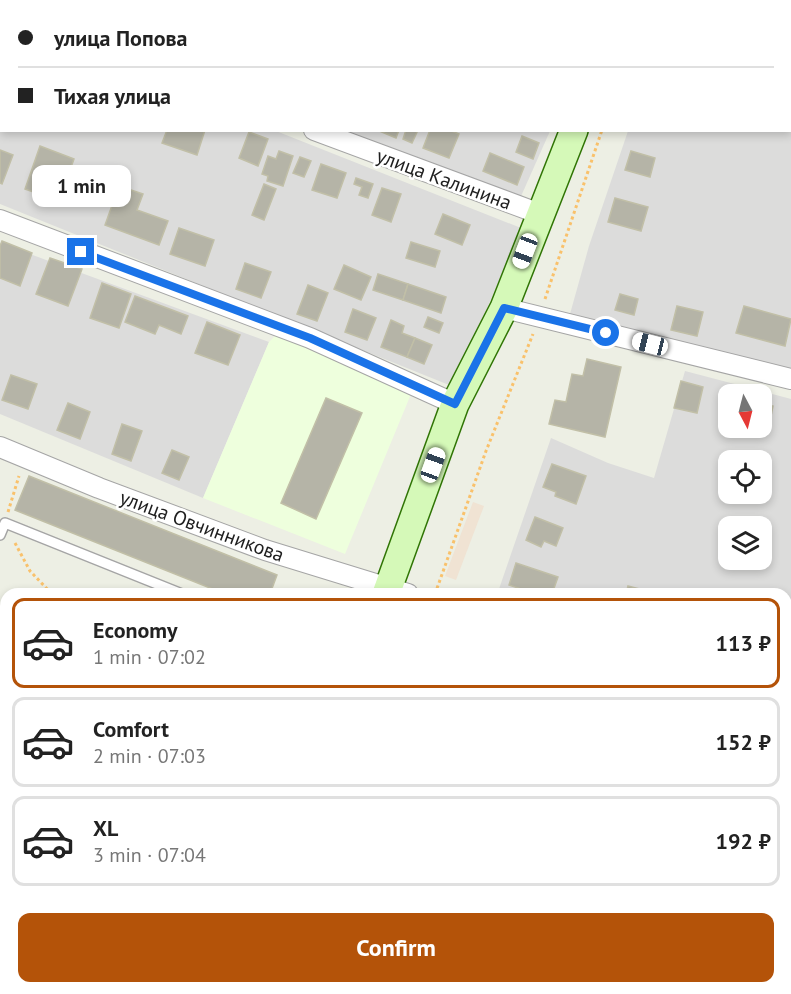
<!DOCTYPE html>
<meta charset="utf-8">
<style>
:root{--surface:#fff;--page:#f6f6f6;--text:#222;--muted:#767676;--line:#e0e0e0;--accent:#b45309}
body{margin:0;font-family:"PT Sans",sans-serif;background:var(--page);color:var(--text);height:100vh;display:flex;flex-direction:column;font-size:22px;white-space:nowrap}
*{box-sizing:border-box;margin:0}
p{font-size:20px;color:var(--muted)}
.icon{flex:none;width:33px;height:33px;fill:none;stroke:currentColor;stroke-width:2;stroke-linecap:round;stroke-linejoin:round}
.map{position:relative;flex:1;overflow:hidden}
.side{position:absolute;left:0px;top:588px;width:792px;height:406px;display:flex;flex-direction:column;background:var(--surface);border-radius:18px 18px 0 0;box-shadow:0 3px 9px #0003}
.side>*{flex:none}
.top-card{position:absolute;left:0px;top:0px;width:792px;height:132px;box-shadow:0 3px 9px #0003;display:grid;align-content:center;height:132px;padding:0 18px;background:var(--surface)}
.needle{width:39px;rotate:173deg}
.fabs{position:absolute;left:718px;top:384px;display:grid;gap:12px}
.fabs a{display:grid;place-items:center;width:54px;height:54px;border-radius:12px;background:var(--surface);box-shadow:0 3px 9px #0003;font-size:30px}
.end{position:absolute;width:27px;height:27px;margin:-14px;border:8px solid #1a73e8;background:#fff;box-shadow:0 0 0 3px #fff}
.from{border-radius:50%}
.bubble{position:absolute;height:42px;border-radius:12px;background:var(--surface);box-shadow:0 3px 9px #0003;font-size:20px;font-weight:800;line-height:42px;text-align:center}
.car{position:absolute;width:18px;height:36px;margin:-18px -9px;border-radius:8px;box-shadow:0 0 4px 2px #0007;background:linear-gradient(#fff 24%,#345 0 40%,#fff 0 76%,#345 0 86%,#fff 0)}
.top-card b{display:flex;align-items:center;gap:21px;height:57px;font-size:22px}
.top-card b+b{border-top:2px solid var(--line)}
.top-card i{width:15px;height:15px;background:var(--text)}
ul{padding:10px 0 0;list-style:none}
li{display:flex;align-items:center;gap:18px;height:90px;margin:0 12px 9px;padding:0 6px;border:3px solid var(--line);border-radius:12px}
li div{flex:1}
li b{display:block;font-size:22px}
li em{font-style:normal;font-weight:800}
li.on{border-color:var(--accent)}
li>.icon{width:54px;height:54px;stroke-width:1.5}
.cta{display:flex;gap:12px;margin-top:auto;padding:12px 18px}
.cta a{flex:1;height:69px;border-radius:12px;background:var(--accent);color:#fff;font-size:24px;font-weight:800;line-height:69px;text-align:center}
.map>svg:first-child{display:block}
.residential{fill:#dcdcdb;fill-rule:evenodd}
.commercial{fill:#f0e3d3}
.education{fill:#efd}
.building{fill:#b5b4a7;stroke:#c1bfa7;stroke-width:1.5}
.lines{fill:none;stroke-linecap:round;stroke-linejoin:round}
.lane-casing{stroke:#a5a5a5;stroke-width:12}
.street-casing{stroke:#a5a5a5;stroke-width:22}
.secondary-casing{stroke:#307505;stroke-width:30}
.path{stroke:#f9c16b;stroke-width:3;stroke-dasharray:3 3;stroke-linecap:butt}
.lane{stroke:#fff;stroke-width:9}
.street{stroke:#fff;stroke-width:20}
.secondary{stroke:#d5f9b8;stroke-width:27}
.route{stroke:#1a73e8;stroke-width:8}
.labels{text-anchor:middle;stroke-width:5;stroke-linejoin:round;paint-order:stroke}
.street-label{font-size:20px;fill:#1e1e1e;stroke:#fff}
</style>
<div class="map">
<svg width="791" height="994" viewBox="0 0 791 994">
<rect width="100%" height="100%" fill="#edefe4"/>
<!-- residential -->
<g class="residential">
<path d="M32,0H494L498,1L35,2Z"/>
<path d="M0,21L2,130L276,131L521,228L454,387L0,204Z"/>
<path d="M791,98V370L570,314L589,246L628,131L790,130Z"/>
<path d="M345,131H550L518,203Z"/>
<path d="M0,243L269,342L203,498L0,414Z"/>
<path d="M685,371L791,399V675L786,673V594H518L499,589L551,438L608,463L654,478ZM729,394H762V428H729ZM729,460H762V494H729ZM729,526H762V560H729Z"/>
</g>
<!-- commercial -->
<path class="commercial" d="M473,502L484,506L456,580L445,576Z"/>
<!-- education -->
<g class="education">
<path d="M277,334L411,394L345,554L203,498L269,342Z"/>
<path d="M0,800L6,803V988L110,989L107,994H0Z"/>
</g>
<!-- building -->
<g class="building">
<path d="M718,0H791L790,51V2H718Z"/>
<path d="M167,130H205L197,155L162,143Z"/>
<path d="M377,130H399L396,138Z"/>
<path d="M406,130H418L412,143L403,139Z"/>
<path d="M430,130H449L459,134L449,158L423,148Z"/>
<path d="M249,132L268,139L258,166L239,158Z"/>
<path d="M522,136L539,143L533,159L516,152Z"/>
<path d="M40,146L74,159L59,201L25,189Z"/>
<path d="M0,150L13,155L2,184L0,183Z"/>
<path d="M279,151L293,156L283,186L267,181L268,176L262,174L268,156L276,159Z"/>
<path d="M631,151L655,158L650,177L625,170Z"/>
<path d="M490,153L524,167L517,185L483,171Z"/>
<path d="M300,157L311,161L304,177L293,173Z"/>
<path d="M321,164L346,173L337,198L312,190Z"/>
<path d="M356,178L373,184L368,198L359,195L362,187L354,184Z"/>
<path d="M264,184L276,189L264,220L252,215Z"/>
<path d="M119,186L143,194L137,210L168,221L159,245L105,225Z"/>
<path d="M382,188L401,194L391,222L372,215Z"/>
<path d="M615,198L648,207L641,231L608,222Z"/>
<path d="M443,214L470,225L462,245L435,234Z"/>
<path d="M179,228L214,240L205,266L170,254Z"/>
<path d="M2,241L32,253L20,286L0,278V246Z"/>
<path d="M411,242L440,251L435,267L406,258Z"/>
<path d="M50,258L82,269L68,306L36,294Z"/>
<path d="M245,263L271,272L261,298L236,289Z"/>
<path d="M344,265L371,277L361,300L334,289Z"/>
<path d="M378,274L408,284L403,300L373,290Z"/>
<path d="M102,283L131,294L119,328L90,318Z"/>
<path d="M408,284L446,297L441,313L403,300Z"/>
<path d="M308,285L328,293L317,321L297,314Z"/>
<path d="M620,294L638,299L634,315L615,310Z"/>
<path d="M135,296L188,316L181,334L159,325L155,334L125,322Z"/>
<path d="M677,306L703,312L697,336L671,330Z"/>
<path d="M744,306L791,319L785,346L736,333Z"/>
<path d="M353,309L376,318L367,340L345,332Z"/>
<path d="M428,317L443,323L439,333L424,327Z"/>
<path d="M391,320L404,326L402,333L415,338L407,357L381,347Z"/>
<path d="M207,322L240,335L228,365L195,353Z"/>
<path d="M415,338L432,345L424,364L407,357Z"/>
<path d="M587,359L621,367L605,437L549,424L555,400L566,402L572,374L583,376Z"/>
<path d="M11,375L37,384L28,409L2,400Z"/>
<path d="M681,381L703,387L697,413L674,408Z"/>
<path d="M326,398L362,413L316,519L281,503Z"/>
<path d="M68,403L90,412L80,439L57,430Z"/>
<path d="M762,404L773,406L769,426L762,424Z"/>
<path d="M122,424L142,431L131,461L112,454Z"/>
<path d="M172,450L189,457L179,480L162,473Z"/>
<path d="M552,464L586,476L576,504L555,496L556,492L543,487Z"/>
<path d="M29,476L277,575L270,594H225L15,510Z"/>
<path d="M535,517L563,528L556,546L544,541L541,547L526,540Z"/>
<path d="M516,563L558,577L552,594H536L509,585Z"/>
<path d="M628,586L659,594H626Z"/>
<path d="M786,726L791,728V765L786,764Z"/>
<path d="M786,858L791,859L790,879L786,878Z"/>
<path d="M0,902L6,904V946L0,944Z"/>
<path d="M786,930L791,931V963L786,961Z"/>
<path d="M173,988H213L211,994H172Z"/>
<path d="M382,988H509L528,994H381Z"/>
<path d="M602,988H630L628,994H601Z"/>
<path d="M689,988L710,994H687Z"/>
</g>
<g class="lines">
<!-- lane casing -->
<g class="lane-casing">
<g id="lane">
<path d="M0,535L5,523L182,594"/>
<path d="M786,770L791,772"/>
<path d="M786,906L791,908"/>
<path d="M125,994L126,988"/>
<path d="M143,994L145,988"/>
</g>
</g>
<!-- street casing -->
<g class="street-casing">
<g id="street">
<path d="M520,0L524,2"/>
<path d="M0,3L2,4"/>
<path d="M790,79H791"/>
<path d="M314,130L540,214"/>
<path d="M0,220L310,338L455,404"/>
<path d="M504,308L791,379"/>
<path d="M0,447L99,488L265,550L408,594"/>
<path d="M786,696L791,697"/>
</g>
</g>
<!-- secondary casing -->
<g class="secondary-casing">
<g id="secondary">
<path d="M628,2V0"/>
<path d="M386,594L455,404L504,308L574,130"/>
<path d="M271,994L273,988"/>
</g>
</g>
<!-- path -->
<g class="path">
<path d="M545,299L602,130"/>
<path d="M8,512L19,476"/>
<path d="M15,543L30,571L52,594"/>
<path d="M435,594L486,451L533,334"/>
<path d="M0,613L6,614"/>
<path d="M0,687L6,681"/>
<path d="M0,780L6,783"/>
</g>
<!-- lane -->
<use href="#lane" class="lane"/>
<!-- street -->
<use href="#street" class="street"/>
<!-- secondary -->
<use href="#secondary" class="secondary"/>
</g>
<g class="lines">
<!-- route -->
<path class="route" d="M81,252L310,338L455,404L504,308L606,333"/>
</g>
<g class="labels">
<!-- street labels -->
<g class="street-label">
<text transform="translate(444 179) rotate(20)" y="7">улица Калинина</text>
<text transform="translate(202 526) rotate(20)" y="7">улица Овчинникова</text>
</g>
</g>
</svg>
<div class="fabs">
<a><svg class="needle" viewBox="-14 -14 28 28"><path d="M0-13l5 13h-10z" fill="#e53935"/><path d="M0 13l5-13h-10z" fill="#767676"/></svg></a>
<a><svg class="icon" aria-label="locate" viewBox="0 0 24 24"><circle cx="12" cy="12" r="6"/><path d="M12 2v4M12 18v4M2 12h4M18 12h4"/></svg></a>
<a><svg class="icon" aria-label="layers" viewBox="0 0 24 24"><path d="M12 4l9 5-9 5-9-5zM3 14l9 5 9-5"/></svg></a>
</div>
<i class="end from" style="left:606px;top:333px"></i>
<i class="end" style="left:81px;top:252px"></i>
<div class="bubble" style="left:32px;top:165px;width:99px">1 min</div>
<i class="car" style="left:525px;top:251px;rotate:201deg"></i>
<i class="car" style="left:650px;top:344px;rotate:284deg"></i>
<i class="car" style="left:433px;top:465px;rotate:20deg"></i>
<div class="top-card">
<b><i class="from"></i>улица Попова</b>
<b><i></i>Тихая улица</b>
</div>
<section class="side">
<ul>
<li class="on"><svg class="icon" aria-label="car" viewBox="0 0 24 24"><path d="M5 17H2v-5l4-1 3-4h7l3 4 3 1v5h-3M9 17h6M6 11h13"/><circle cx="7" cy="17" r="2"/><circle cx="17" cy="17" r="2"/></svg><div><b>Economy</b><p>1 min · 07:02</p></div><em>113 ₽</em></li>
<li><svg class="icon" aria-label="car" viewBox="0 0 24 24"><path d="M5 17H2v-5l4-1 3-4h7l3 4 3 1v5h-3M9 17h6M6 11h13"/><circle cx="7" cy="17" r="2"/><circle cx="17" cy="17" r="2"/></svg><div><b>Comfort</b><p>2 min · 07:03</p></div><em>152 ₽</em></li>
<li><svg class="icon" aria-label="car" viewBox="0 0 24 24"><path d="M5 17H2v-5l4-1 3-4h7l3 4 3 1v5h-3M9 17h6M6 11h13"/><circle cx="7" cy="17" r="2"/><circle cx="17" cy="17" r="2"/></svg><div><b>XL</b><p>3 min · 07:04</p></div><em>192 ₽</em></li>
</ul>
<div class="cta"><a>Confirm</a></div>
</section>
</div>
